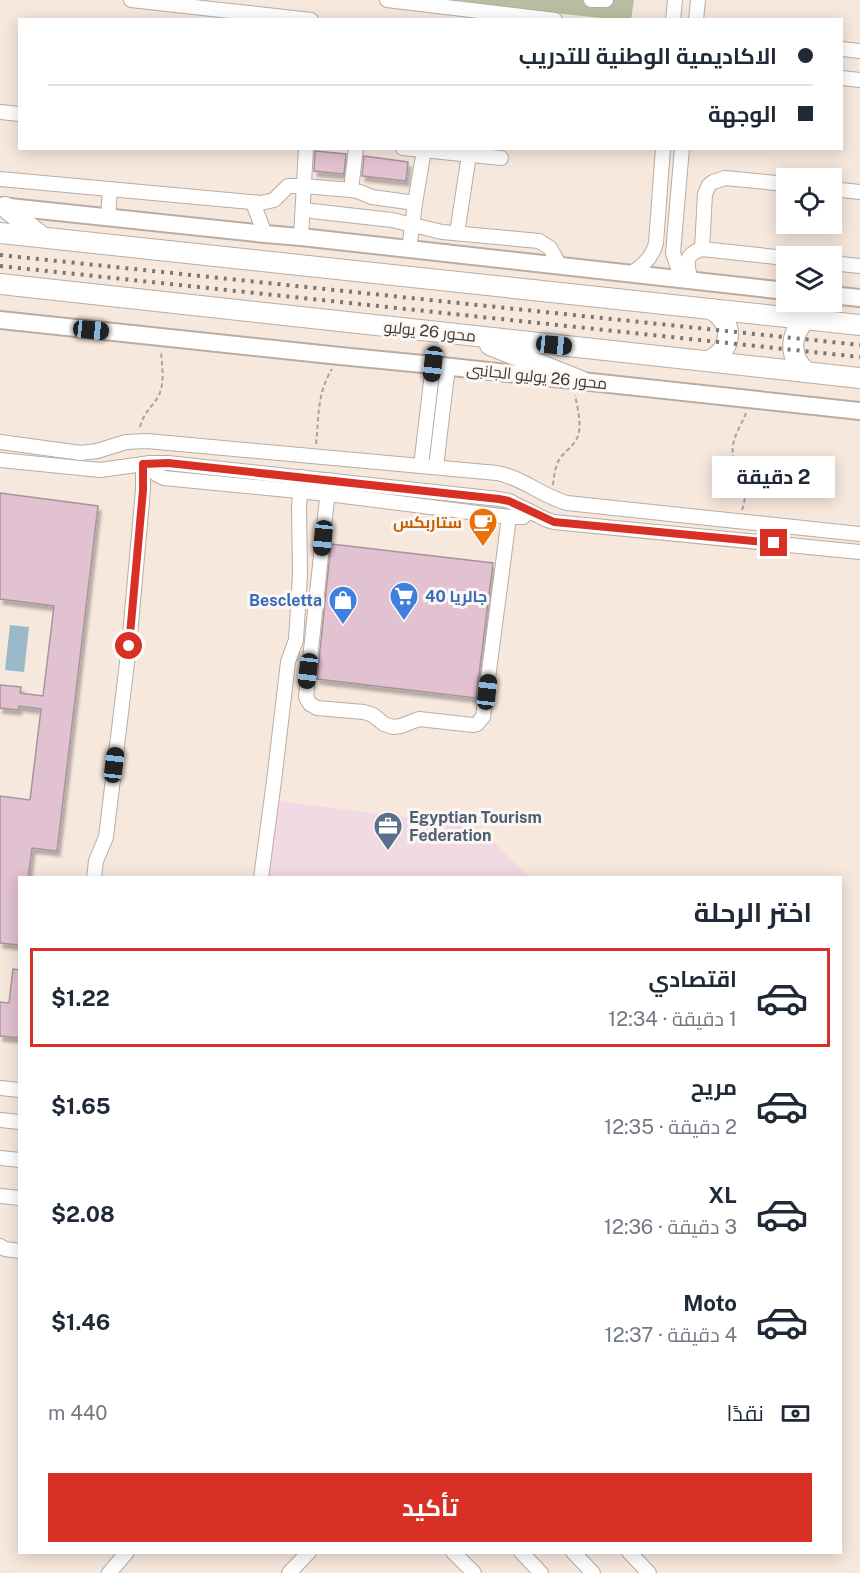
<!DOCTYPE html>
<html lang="ar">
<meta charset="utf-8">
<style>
:root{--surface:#fff;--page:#f6f6f7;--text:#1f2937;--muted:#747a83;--line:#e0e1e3;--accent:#d93025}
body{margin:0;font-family:"Public Sans",Cairo,sans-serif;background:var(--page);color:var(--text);direction:rtl;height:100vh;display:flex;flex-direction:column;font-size:22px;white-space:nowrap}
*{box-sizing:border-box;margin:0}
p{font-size:20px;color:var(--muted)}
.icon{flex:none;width:33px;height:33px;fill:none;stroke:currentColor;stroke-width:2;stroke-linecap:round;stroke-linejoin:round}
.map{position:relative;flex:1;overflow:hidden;direction:ltr}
.sheet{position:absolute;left:18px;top:876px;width:824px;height:678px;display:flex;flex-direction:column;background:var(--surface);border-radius:0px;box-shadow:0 3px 15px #0003;direction:rtl}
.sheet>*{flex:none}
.banner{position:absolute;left:18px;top:18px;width:825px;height:132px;border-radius:0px;box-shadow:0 3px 15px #0003;direction:rtl;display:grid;align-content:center;height:132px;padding:0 30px;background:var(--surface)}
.buttons{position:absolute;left:776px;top:168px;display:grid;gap:12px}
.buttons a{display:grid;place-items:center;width:66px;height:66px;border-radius:0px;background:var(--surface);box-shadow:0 3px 15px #0003;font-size:30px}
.end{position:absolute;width:27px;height:27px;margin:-14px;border:8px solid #d93025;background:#fff;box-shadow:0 0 0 3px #fff}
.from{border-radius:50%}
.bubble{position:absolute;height:42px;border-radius:0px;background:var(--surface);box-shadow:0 3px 15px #0003;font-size:20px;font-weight:700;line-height:42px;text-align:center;direction:rtl}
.car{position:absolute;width:18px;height:36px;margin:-18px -9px;border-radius:8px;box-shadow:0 0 4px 2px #0007;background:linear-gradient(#222 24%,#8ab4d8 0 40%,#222 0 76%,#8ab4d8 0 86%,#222 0)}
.banner b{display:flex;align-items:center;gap:21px;height:57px;font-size:22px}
.banner b+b{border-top:2px solid var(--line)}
.banner i{width:15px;height:15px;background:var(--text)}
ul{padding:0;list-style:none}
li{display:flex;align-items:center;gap:18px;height:99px;margin:0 12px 9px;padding:0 18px;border:3px solid transparent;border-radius:0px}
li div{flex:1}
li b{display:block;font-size:22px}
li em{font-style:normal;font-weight:700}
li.selected{border-color:var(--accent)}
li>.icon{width:54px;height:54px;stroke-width:1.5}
h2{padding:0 30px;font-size:27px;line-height:72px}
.pay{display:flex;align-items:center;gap:15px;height:66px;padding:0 30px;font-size:22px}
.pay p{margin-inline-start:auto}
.primary-button{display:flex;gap:12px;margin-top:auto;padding:12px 30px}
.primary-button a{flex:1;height:69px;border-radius:0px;background:var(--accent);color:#fff;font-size:24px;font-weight:700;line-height:69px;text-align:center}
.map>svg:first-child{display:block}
.commercial{fill:#f2dae4}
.green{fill:#b7bea1}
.water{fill:#9abacb}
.building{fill:#e2c1d1;stroke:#a6959d;stroke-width:1.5;filter:url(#shadow)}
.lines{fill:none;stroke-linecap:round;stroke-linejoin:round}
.minor-casing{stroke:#baaca1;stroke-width:16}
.major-casing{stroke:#baaca1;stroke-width:20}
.highway-casing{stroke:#baaca1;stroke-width:22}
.path{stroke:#ada29a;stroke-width:2;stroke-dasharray:4.5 3;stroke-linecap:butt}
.minor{stroke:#fff;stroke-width:14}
.major{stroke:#fff;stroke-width:16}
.highway{stroke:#fff;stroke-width:20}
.rail{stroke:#7e756f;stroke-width:4;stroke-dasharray:3 6;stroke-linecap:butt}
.route{stroke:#d93025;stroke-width:8}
.labels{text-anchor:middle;stroke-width:6;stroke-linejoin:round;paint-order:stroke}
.street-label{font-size:16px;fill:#413b37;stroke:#fdf7f3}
.food-label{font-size:16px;font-weight:bold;fill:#c56008;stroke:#fdf7f3;text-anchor:end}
.shop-label{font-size:16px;font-weight:bold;fill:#366cbe;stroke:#fdf7f3;text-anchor:start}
.service-label{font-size:16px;font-weight:bold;fill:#4e5e75;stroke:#fdf7f3;text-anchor:start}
</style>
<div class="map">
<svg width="860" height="1573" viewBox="0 0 860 1573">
<defs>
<filter id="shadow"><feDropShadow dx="3" dy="5" stdDeviation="1.5" flood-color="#0004"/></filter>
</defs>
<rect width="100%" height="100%" fill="#f7e8dd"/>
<!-- commercial -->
<path class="commercial" d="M278,801L477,826L530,877L269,878Z"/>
<!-- green -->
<path class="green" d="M432,0H634L631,20L611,19Z"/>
<!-- water -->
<path class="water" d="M10,625L29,627L24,672L5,670Z"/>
<!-- building -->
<g class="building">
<path d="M315,151L346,154L344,174L314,171Z"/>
<path d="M364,156L408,162L406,181L362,176Z"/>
<path d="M0,493L98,506L57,851L32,848L28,878H20V945L0,943V796L30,800L41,709L19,706L18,710L0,708V685L21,687L20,693L43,696L54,606L0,599Z"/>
<path d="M331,544L493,563L476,698L317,679Z"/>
<path d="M13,969L20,970V1038L0,1036V1002L9,1003Z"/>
</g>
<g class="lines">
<!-- minor casing -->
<g class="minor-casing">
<g id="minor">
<path d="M131,0L311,20"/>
<path d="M387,0L555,20"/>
<path d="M591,0H606"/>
<path d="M673,20L675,0"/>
<path d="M696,20L698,0"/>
<path d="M842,49L860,51"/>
<path d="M842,78L860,80"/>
<path d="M0,112L20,114"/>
<path d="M403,148L501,158"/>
<path d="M682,148L673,253L679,271L687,280"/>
<path d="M0,179L261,203L274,200L288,186H303L351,190L360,192L372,197L415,203"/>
<path d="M831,189L860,192"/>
<path d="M351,190L356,148"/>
<path d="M253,203L265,234"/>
<path d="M303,210L392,220L442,232L539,241L550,248L560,266"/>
<path d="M108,218L110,189"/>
<path d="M457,233L469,155"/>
<path d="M301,237L306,148"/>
<path d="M702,249L705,194L709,185L713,182L725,178L786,184"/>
<path d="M409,250L415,203L424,150"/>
<path d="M831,263L860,266"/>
<path d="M629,274C643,267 652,258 656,243L663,148"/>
<path d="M691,281C687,264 683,255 702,249L786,258"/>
<path d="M0,442L81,453L97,451L126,442L147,441L497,473C523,478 542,496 567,503L860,534"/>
<path d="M0,460L100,470L150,463H168L499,499L509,501L547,520L554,522L860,552"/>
<path d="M150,463L156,474L164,478L328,494L509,517H523L529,511"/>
<path d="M421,466L433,365"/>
<path d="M436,467L448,366"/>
<path d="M329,480L306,697L310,704L317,708L364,712L373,715L384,724L393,727L401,726L419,719L473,725L477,724L483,717L509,517"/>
<path d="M94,878L96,861L106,837L129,646L143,490V464"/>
<path d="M261,878L274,781L288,662L296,640L300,575L299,506L302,477"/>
<path d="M0,1088L20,1090"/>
<path d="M0,1120L20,1122"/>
<path d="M0,1158L20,1160"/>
<path d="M0,1196L20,1198"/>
<path d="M0,1246L5,1249L20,1251"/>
<path d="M453,1552L474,1573"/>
<path d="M521,1552L541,1573"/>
<path d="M573,1552L593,1573"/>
<path d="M629,1552L649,1573"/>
<path d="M109,1573L127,1552"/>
<path d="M289,1573L309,1552"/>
</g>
</g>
<!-- major casing -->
<g class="major-casing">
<g id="major">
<path d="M0,206L265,234L301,237L786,291"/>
<path d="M831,295L860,298"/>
<path d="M0,320L340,356L433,365L860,411"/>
</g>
</g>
<!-- highway casing -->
<g class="highway-casing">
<g id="highway">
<path d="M5,207L42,237"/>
<path d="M0,233L860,325"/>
<path d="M0,284L860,378"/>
<path d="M806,319C789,335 789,357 806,372"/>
<path d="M490,345L581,381"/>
<path d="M709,361C733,349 735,323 711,309"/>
</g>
</g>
<!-- path -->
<g class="path">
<path d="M140,427C144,411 152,408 159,395C165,382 162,366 161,352"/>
<path d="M316,444C319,417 317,393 332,369"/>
<path d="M553,485C554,476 555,466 560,458C567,449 577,444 579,432C581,420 577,406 575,395"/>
<path d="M742,510C753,478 729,470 733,445C735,434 742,423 746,413"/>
</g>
<!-- minor -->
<use href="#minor" class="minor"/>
<!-- major -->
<use href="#major" class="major"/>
<!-- highway -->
<use href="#highway" class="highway"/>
<!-- rail -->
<g class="rail">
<path d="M0,255L860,345"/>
<path d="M0,266L860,357"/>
</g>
</g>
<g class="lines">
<!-- route -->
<path class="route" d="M129,646L143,490V464L168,463L499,499L509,501L554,522L774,543"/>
</g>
<!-- icons -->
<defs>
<g id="cafe-pin" transform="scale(1.5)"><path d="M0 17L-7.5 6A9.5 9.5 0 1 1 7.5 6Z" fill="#e8710a" stroke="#fdf7f3"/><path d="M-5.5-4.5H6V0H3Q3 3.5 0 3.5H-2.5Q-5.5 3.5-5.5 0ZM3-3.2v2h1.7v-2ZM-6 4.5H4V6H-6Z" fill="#fff"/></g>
<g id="supermarket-pin" transform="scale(1.5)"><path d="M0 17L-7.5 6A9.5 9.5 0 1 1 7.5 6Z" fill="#3f7fe0" stroke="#fdf7f3"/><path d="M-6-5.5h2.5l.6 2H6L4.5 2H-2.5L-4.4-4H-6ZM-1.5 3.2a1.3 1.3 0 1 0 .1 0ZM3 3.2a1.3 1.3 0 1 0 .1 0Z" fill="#fff"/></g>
<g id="shop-pin" transform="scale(1.5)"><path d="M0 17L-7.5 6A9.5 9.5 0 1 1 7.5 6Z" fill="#3f7fe0" stroke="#fdf7f3"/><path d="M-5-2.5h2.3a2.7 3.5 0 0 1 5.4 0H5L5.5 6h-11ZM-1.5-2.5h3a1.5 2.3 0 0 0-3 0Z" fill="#fff"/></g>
<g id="office-pin" transform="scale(1.5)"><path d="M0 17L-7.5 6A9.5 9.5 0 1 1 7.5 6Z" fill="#5c6f8a" stroke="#fdf7f3"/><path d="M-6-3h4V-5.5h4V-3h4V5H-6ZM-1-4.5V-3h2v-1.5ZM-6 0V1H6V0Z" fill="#fff"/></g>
</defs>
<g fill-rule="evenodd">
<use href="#cafe-pin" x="483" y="522"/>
<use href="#supermarket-pin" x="404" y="596"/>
<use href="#shop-pin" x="343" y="600"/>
<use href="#office-pin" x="388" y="826"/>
</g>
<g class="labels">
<!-- street labels -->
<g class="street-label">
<text transform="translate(430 331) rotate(6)" y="6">محور 26 يوليو</text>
<text transform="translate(537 376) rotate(6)" y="6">محور 26 يوليو الجانبى</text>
</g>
<!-- food labels -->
<g class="food-label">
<text x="462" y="528">ستاربكس</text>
</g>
<!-- shop labels -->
<g class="shop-label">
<text x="425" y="602">جالريا 40</text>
<text x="322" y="606" text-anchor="end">Bescletta</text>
</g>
<!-- service labels -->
<g class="service-label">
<text x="409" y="823">Egyptian Tourism<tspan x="409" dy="18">Federation</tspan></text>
</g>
</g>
</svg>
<div class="buttons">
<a><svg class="icon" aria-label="locate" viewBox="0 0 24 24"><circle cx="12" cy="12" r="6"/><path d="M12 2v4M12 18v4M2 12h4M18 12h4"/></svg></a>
<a><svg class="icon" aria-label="layers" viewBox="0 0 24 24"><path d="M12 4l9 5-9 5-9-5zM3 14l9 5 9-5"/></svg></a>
</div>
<i class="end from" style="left:129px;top:646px"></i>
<i class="end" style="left:774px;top:543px"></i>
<div class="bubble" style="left:712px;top:456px;width:123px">2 دقيقة</div>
<i class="car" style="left:91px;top:330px;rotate:96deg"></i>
<i class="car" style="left:554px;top:345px;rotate:96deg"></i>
<i class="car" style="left:433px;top:364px;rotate:187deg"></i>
<i class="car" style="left:323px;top:538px;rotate:186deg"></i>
<i class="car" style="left:308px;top:671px;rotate:187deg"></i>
<i class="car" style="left:487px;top:692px;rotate:7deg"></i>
<i class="car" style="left:114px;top:765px;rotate:7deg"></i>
<div class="banner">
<b><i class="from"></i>الاكاديمية الوطنية للتدريب</b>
<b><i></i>الوجهة</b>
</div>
<section class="sheet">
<h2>اختر الرحلة</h2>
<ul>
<li class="selected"><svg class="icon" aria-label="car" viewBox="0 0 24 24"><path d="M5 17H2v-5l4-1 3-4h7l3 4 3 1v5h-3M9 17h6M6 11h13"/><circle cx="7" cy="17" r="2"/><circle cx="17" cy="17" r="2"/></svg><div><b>اقتصادي</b><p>1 دقيقة · 12:34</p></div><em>$1.22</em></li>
<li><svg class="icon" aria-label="car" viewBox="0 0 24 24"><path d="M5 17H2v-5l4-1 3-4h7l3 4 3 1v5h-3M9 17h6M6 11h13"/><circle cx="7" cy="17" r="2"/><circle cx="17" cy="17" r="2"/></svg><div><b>مريح</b><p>2 دقيقة · 12:35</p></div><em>$1.65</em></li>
<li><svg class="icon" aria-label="car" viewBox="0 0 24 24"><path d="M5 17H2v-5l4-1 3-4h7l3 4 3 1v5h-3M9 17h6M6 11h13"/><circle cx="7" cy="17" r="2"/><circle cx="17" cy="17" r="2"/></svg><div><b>XL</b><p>3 دقيقة · 12:36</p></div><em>$2.08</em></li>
<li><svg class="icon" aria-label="car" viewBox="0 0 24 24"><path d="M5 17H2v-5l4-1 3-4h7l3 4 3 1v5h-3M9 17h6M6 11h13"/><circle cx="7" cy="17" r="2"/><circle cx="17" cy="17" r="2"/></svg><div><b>Moto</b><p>4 دقيقة · 12:37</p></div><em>$1.46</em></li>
</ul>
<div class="pay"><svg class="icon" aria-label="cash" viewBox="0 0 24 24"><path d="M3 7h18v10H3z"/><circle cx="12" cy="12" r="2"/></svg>نقدًا<p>440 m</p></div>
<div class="primary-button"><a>تأكيد</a></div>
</section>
</div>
